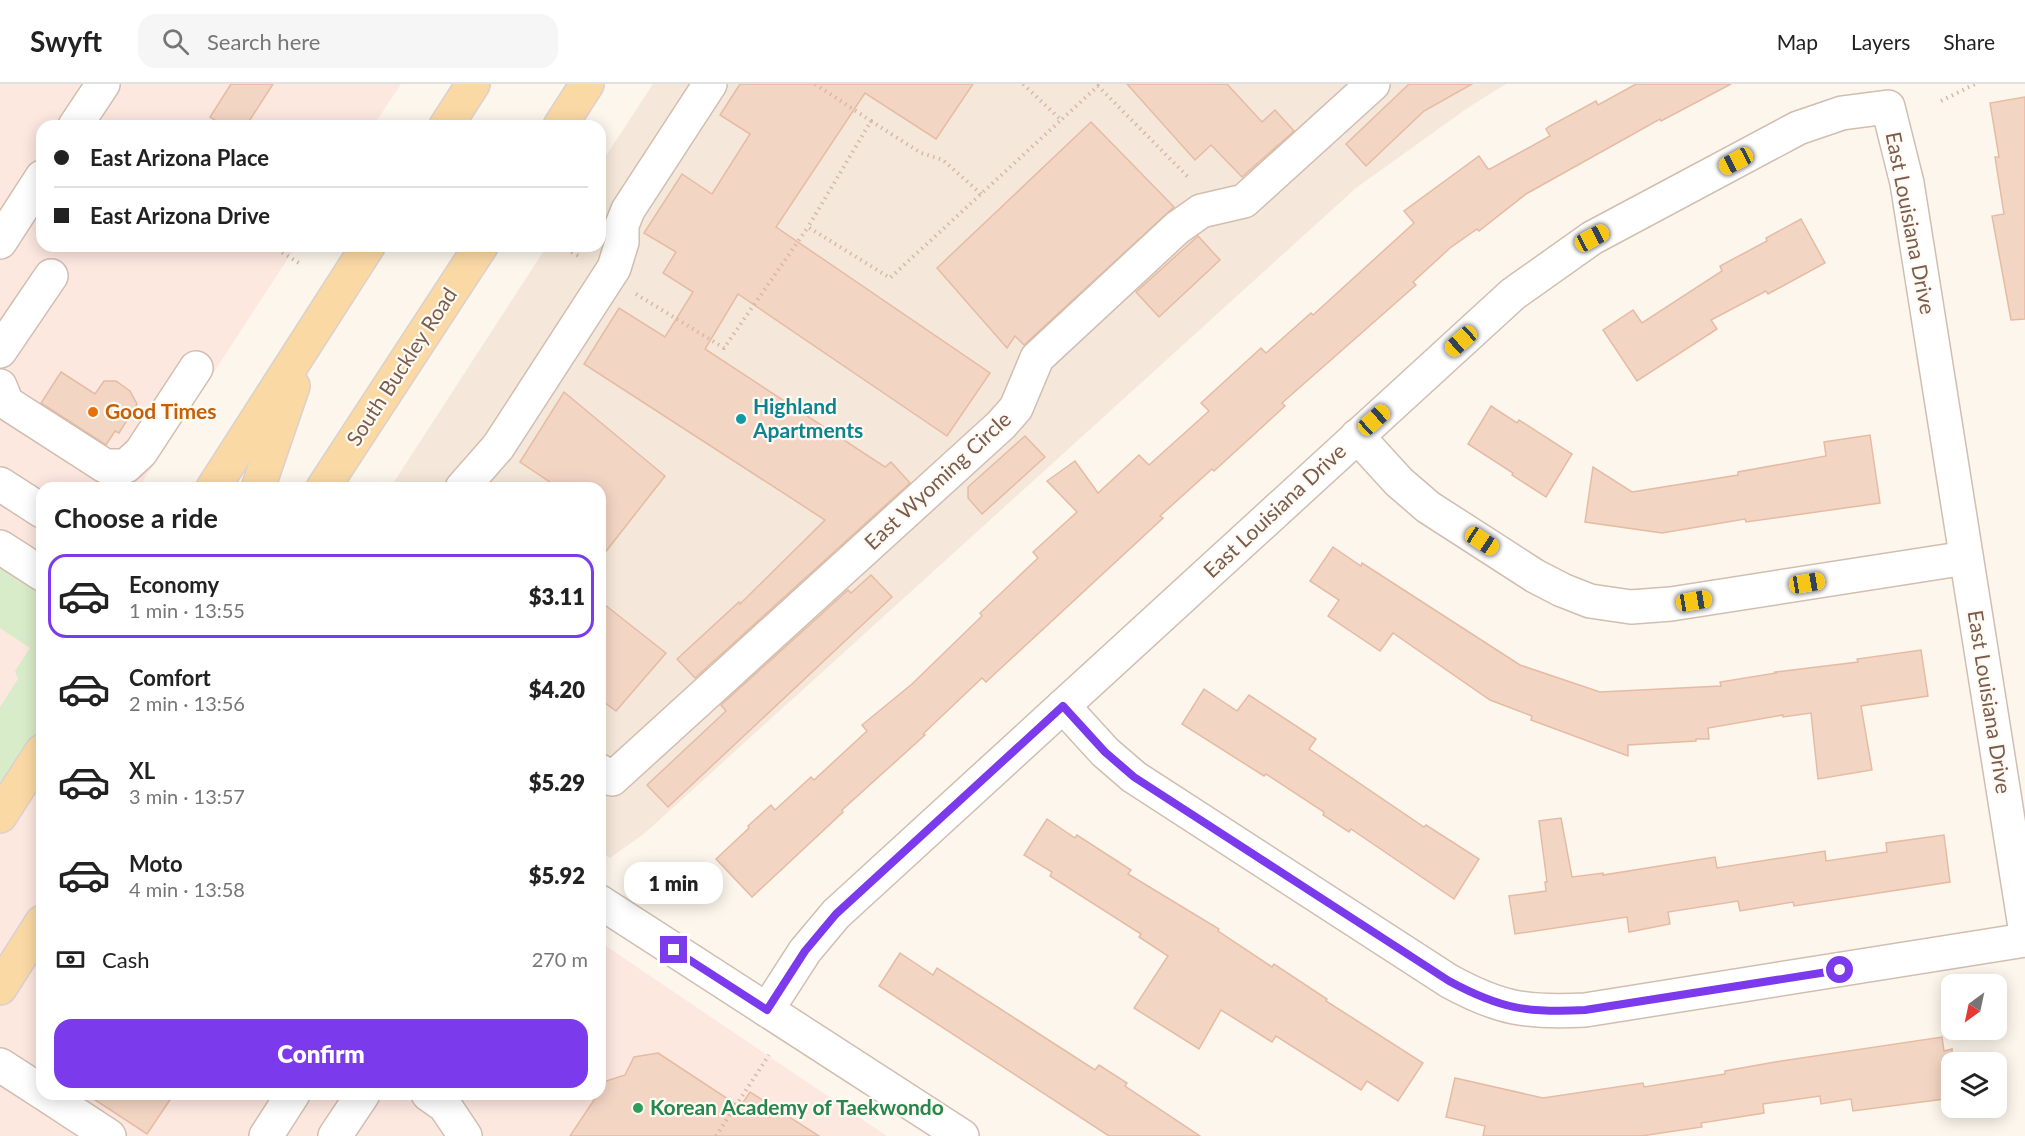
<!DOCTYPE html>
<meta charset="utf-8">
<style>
:root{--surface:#fff;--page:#f6f6f6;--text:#222;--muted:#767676;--line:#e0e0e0;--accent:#7c3aed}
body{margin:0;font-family:Lato,sans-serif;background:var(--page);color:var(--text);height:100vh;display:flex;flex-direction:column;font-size:22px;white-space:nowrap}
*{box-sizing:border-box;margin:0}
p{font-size:20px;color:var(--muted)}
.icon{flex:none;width:33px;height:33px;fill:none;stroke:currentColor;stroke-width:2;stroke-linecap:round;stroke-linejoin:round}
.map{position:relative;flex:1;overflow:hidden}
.sheet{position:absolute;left:36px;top:398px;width:570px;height:618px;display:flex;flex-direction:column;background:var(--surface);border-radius:18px;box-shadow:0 3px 15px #0003}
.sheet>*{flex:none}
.banner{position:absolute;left:36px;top:36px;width:570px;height:132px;border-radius:18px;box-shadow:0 3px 15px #0003;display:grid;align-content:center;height:132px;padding:0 18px;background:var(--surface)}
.needle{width:39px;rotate:213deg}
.fabs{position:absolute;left:1941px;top:890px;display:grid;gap:12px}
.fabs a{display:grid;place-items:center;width:66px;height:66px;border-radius:12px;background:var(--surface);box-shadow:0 3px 15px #0003;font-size:30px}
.end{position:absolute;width:27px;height:27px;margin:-14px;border:8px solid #7c3aed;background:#fff;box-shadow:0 0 0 3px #fff}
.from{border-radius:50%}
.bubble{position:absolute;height:42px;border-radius:18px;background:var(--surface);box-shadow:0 3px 15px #0003;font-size:20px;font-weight:800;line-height:42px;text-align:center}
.car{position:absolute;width:18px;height:36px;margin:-18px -9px;border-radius:8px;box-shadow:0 0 4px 2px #0007;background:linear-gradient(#f5c518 24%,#345 0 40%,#f5c518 0 76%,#345 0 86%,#f5c518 0)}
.banner b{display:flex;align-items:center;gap:21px;height:57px;font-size:22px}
.banner b+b{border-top:2px solid var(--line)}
.banner i{width:15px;height:15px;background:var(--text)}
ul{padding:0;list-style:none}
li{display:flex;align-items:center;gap:18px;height:84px;margin:0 12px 9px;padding:0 6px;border:3px solid transparent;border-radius:18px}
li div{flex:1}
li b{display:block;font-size:22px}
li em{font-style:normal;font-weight:800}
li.selected{border-color:var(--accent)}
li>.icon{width:54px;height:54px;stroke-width:1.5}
h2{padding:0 18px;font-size:27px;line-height:72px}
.pay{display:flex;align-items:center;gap:15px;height:66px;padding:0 18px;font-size:22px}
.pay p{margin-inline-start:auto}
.button{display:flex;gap:12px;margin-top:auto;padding:12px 18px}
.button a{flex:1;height:69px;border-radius:18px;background:var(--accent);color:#fff;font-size:24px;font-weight:800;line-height:69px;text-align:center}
header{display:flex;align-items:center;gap:36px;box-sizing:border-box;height:84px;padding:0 30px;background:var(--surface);border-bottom:2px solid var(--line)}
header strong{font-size:28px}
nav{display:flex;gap:33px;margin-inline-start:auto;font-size:21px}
.search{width:420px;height:54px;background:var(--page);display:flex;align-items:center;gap:15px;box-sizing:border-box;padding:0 21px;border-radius:18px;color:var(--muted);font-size:22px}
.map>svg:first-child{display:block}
.residential{fill:#f5e8da}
.commercial{fill:#fde8e0}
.green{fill:#d8ecc9}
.building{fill:#f3d5c3;stroke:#e6bba3;stroke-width:1.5}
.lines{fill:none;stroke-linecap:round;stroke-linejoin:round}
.minor-casing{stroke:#d1beb0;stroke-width:36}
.major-casing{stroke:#dad1cd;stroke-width:36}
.path{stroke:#d9b8a5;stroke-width:4;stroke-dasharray:1.5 4.5;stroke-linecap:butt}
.minor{stroke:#fff;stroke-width:33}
.major{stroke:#fbd9a5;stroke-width:33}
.route{stroke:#7c3aed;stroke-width:8}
.food-dot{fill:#e8710a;stroke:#fffaf3;stroke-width:2}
.culture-dot{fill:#0f9aa8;stroke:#fffaf3;stroke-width:2}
.leisure-dot{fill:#2e9e5b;stroke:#fffaf3;stroke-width:2}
.labels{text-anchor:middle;stroke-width:4.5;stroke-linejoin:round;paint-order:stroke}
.street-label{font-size:21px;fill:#7a5c4d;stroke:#fffaf3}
.culture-label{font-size:21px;font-weight:bold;fill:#0d838f;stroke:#fffaf3;text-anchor:start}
.food-label{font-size:21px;font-weight:bold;fill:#c56008;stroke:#fffaf3;text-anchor:start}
.leisure-label{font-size:21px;font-weight:bold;fill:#27864d;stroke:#fffaf3;text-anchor:start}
</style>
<header>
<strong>Swyft</strong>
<div class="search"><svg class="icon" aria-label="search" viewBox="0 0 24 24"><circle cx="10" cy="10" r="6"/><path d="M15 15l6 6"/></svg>Search here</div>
<nav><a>Map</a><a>Layers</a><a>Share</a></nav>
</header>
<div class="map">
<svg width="2025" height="1052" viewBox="0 0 2025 1052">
<rect width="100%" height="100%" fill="#fdf6ec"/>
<!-- residential -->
<path class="residential" d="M653,0H1506L1469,23L1356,104L645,749L610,774L600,767V404H390L547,162H600V81Z"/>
<!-- commercial -->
<path class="commercial" d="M0,0H401L373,42H42V162H296L139,403L42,404V1010H600V858L887,1052H0Z"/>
<!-- green -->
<path class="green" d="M0,463L42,490V667L0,732V623L18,595L15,587L30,564L0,544Z"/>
<!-- building -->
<g class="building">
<path d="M231,0H273L246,42H224L210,33Z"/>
<path d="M740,0H973L936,55L865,9L776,143L990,289L947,352L738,210L705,265L885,383L891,378L910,399L695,594L677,575L739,518L740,520L825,436L584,280L619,224L665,253L693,208L663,189L676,168L644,149L682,90L712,110L750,50L720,31Z"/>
<path d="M1127,0H1227L1262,38L1275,26L1294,47L1242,93L1211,61L1195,76Z"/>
<path d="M1409,0H1472L1424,27L1366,82L1346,60Z"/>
<path d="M1636,0H1731L1661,37L1660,35L1526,110L1479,147L1477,145L1450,164L1413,198L1416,201L1282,319L1285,322L1214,387L1212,385L1160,432L1163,434L986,598L982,594L923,650L925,651L842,726L843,728L752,813L716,775L749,744L748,742L771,721L775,726L811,693L814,696L867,647L862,641L912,600L982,532L980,529L1038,474L1033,468L1077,428L1047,397L1075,377L1098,409L1139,371L1149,381L1209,327L1201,319L1261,264L1266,269L1311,229L1313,231L1414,139L1404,127L1479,72L1488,85H1490L1550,52L1546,45L1548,43L1596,17L1598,21Z"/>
<path d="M2025,13V235L2011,236L1992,132L2004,130L1995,73H1999L1990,19Z"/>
<path d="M1091,38L1174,123L1024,261L1015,252L1007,264L937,184Z"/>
<path d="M1801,135L1825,179L1768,210L1766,207L1711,236L1717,245L1637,297L1603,246L1633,226L1642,239L1722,187L1720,182L1767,157L1766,154Z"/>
<path d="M1198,152L1220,176L1159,233L1136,208Z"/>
<path d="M61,288L95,310L104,297H116L130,307L137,320L119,349L115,347L106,361L41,319Z"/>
<path d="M564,308L665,392L600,475V404H559L520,378Z"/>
<path d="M1491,322L1517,339L1519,336L1572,370L1546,413L1512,391L1513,389L1468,360Z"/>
<path d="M1870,351L1880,419L1746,438L1745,435L1662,449L1585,438L1593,383L1632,408L1738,391V388L1826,372L1824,358Z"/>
<path d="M1025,352L1045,373L982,430L968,414V403Z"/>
<path d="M1333,463L1361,482L1362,479L1520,581L1600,608L1721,602L1720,598L1776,589L1775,588L1858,578L1857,575L1921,566L1928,612L1861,622L1872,686L1818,695L1811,629L1783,633V631L1708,644L1709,655H1696V657L1628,661V672L1531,636L1532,632L1490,616L1393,549L1380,567L1328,532L1339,516L1310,497Z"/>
<path d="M871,491L892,513L668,723L647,701L726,627L721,621L848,506L851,509Z"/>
<path d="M600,517L666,569L616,627L600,615Z"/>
<path d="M1204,605L1237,627L1249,611L1316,655L1309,665L1424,743L1426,741L1479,775L1454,815L1351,745L1349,748L1323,731L1324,728L1266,690L1264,692L1182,640Z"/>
<path d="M1561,734L1572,793L1603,789V791L1715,773L1717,784L1825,767L1826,777L1887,768L1886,759L1944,751L1950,798L1794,822L1793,818L1740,827L1738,817L1668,828L1670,840L1629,848L1627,833L1515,850L1509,812L1546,807L1545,798H1547L1539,737Z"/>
<path d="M1047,735L1075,754L1077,751L1131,786L1128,790L1219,845L1218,847L1272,883L1274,880L1327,915L1326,917L1423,979L1398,1017L1367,997L1361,1006L1276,952L1272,958L1221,926L1199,965L1134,924L1168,872L1139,853L1141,850L1050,792L1052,788L1024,771Z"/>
<path d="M900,869L933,891L937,884L1095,986L1099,981L1127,999L1125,1002L1200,1052H1109L879,902Z"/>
<path d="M1942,953L1944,967L1952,965V1014L1853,1027L1851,1015L1821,1020L1820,1012L1763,1020L1764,1029L1701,1039L1702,1043L1641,1052H1483L1485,1042L1446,1033L1455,994L1543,1014L1643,999L1644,1003L1725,990V987L1775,978Z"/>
<path d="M658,969L740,1023L750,1008L819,1052H570L598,1010H600L606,997L625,991L634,973Z"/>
<path d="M86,1010H174L147,1050Z"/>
</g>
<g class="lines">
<!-- minor casing -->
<g class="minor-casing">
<g id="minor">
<path d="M75,42L103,0"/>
<path d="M0,158L42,93"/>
<path d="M0,267L51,192"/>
<path d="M0,302L7,319L105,382H126L141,368L196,284"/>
<path d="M1357,352L1399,398L1428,423L1535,492L1562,506L1590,517L1631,523L1671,520L1966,474"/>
<path d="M0,400L42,427"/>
<path d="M462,404L498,363L614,184L622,158V141L628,126L710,0"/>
<path d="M0,463L42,490"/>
<path d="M1063,622L1105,668L1134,693L1449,897C1500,925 1527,929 1585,926L2025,856"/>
<path d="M600,687L612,695L1001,341L1016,324L1037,274L1177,144L1201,127L1244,117L1373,0"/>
<path d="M600,818L962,1052"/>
<path d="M767,926L805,867L836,830L1513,210L1592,154L1798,44L1842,29L1888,23L1907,99L2025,843"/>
<path d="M0,981L42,1008"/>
<path d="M45,1010L109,1052"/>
<path d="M428,1010L445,1022L465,1052"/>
<path d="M266,1052L293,1010"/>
<path d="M335,1052L363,1010"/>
</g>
</g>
<!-- major casing -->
<g class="major-casing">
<g id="major">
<path d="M446,42L473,0"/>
<path d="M560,42L587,0"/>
<path d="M213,404L368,162"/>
<path d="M258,404L293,302"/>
<path d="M323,404L481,162"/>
<path d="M0,732L42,667"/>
<path d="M0,904L42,838"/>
</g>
</g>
<!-- path -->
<g class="path">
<path d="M815,0L871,37L808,143L890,194L1061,36"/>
<path d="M1023,0L1061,36L1098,2L1190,95"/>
<path d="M1941,17L1975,0"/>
<path d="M871,37L921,69L943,76L981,110"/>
<path d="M272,162L302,181"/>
<path d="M561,162L582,174"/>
<path d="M636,210L724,264L808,143"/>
<path d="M716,1052L769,971"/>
</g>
<!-- minor -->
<use href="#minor" class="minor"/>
<!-- major -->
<use href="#major" class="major"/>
</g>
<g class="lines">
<!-- route -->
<path class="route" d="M674,866L767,926L805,867L836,830L1063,622L1105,668L1134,693L1449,897C1501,925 1527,929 1585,926L1840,886"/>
</g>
<!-- markers -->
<circle class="food-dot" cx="93" cy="328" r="6"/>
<circle class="culture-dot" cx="741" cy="335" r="6"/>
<circle class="leisure-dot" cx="638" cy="1024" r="6"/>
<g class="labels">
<!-- street labels -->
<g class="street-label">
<text transform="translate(1910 139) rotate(79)" y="7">East Louisiana Drive</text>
<text transform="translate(402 283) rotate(-57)" y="7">South Buckley Road</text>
<text transform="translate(938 397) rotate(-43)" y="7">East Wyoming Circle</text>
<text transform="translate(1275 427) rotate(-43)" y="7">East Louisiana Drive</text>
<text transform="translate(1989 618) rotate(81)" y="7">East Louisiana Drive</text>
</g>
<!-- culture labels -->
<g class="culture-label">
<text x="753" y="330">Highland<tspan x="753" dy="24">Apartments</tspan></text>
</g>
<!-- food labels -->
<g class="food-label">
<text x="105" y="335">Good Times</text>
</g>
<!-- leisure labels -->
<g class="leisure-label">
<text x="650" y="1031">Korean Academy of Taekwondo</text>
</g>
</g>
</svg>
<div class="fabs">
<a><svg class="needle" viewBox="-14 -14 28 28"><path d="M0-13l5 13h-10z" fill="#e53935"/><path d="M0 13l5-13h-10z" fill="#767676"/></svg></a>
<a><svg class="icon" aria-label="layers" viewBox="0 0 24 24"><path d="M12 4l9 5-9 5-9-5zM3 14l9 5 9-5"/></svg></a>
</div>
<i class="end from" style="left:1840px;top:886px"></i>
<i class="end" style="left:674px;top:866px"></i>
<div class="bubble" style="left:624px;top:778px;width:99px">1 min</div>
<i class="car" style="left:1736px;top:77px;rotate:242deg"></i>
<i class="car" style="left:1592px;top:154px;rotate:62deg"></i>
<i class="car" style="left:1461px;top:257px;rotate:228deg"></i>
<i class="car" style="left:1374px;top:336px;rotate:48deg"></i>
<i class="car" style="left:1482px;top:457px;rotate:123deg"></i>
<i class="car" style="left:1807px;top:499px;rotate:81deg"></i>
<i class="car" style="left:1694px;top:517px;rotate:81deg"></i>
<div class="banner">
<b><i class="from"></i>East Arizona Place</b>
<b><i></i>East Arizona Drive</b>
</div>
<section class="sheet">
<h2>Choose a ride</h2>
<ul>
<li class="selected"><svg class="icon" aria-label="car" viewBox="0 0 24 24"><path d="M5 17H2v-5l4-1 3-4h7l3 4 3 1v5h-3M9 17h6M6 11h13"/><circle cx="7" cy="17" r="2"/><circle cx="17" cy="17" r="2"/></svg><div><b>Economy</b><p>1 min · 13:55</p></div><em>$3.11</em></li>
<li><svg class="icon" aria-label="car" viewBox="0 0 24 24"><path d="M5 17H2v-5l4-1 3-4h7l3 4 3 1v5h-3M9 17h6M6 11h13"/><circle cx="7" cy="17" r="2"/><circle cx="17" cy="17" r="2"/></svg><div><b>Comfort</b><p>2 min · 13:56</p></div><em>$4.20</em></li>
<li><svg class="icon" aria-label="car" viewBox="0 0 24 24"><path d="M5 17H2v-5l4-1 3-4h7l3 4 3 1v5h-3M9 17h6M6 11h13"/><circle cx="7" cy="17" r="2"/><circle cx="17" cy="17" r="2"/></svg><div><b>XL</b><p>3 min · 13:57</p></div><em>$5.29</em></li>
<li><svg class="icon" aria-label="car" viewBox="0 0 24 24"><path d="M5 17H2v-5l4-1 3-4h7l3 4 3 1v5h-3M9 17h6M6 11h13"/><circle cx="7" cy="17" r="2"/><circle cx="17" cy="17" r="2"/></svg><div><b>Moto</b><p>4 min · 13:58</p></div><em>$5.92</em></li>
</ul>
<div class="pay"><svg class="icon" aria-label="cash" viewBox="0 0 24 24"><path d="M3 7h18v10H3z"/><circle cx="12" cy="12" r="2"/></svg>Cash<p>270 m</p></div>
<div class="button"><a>Confirm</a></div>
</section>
</div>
